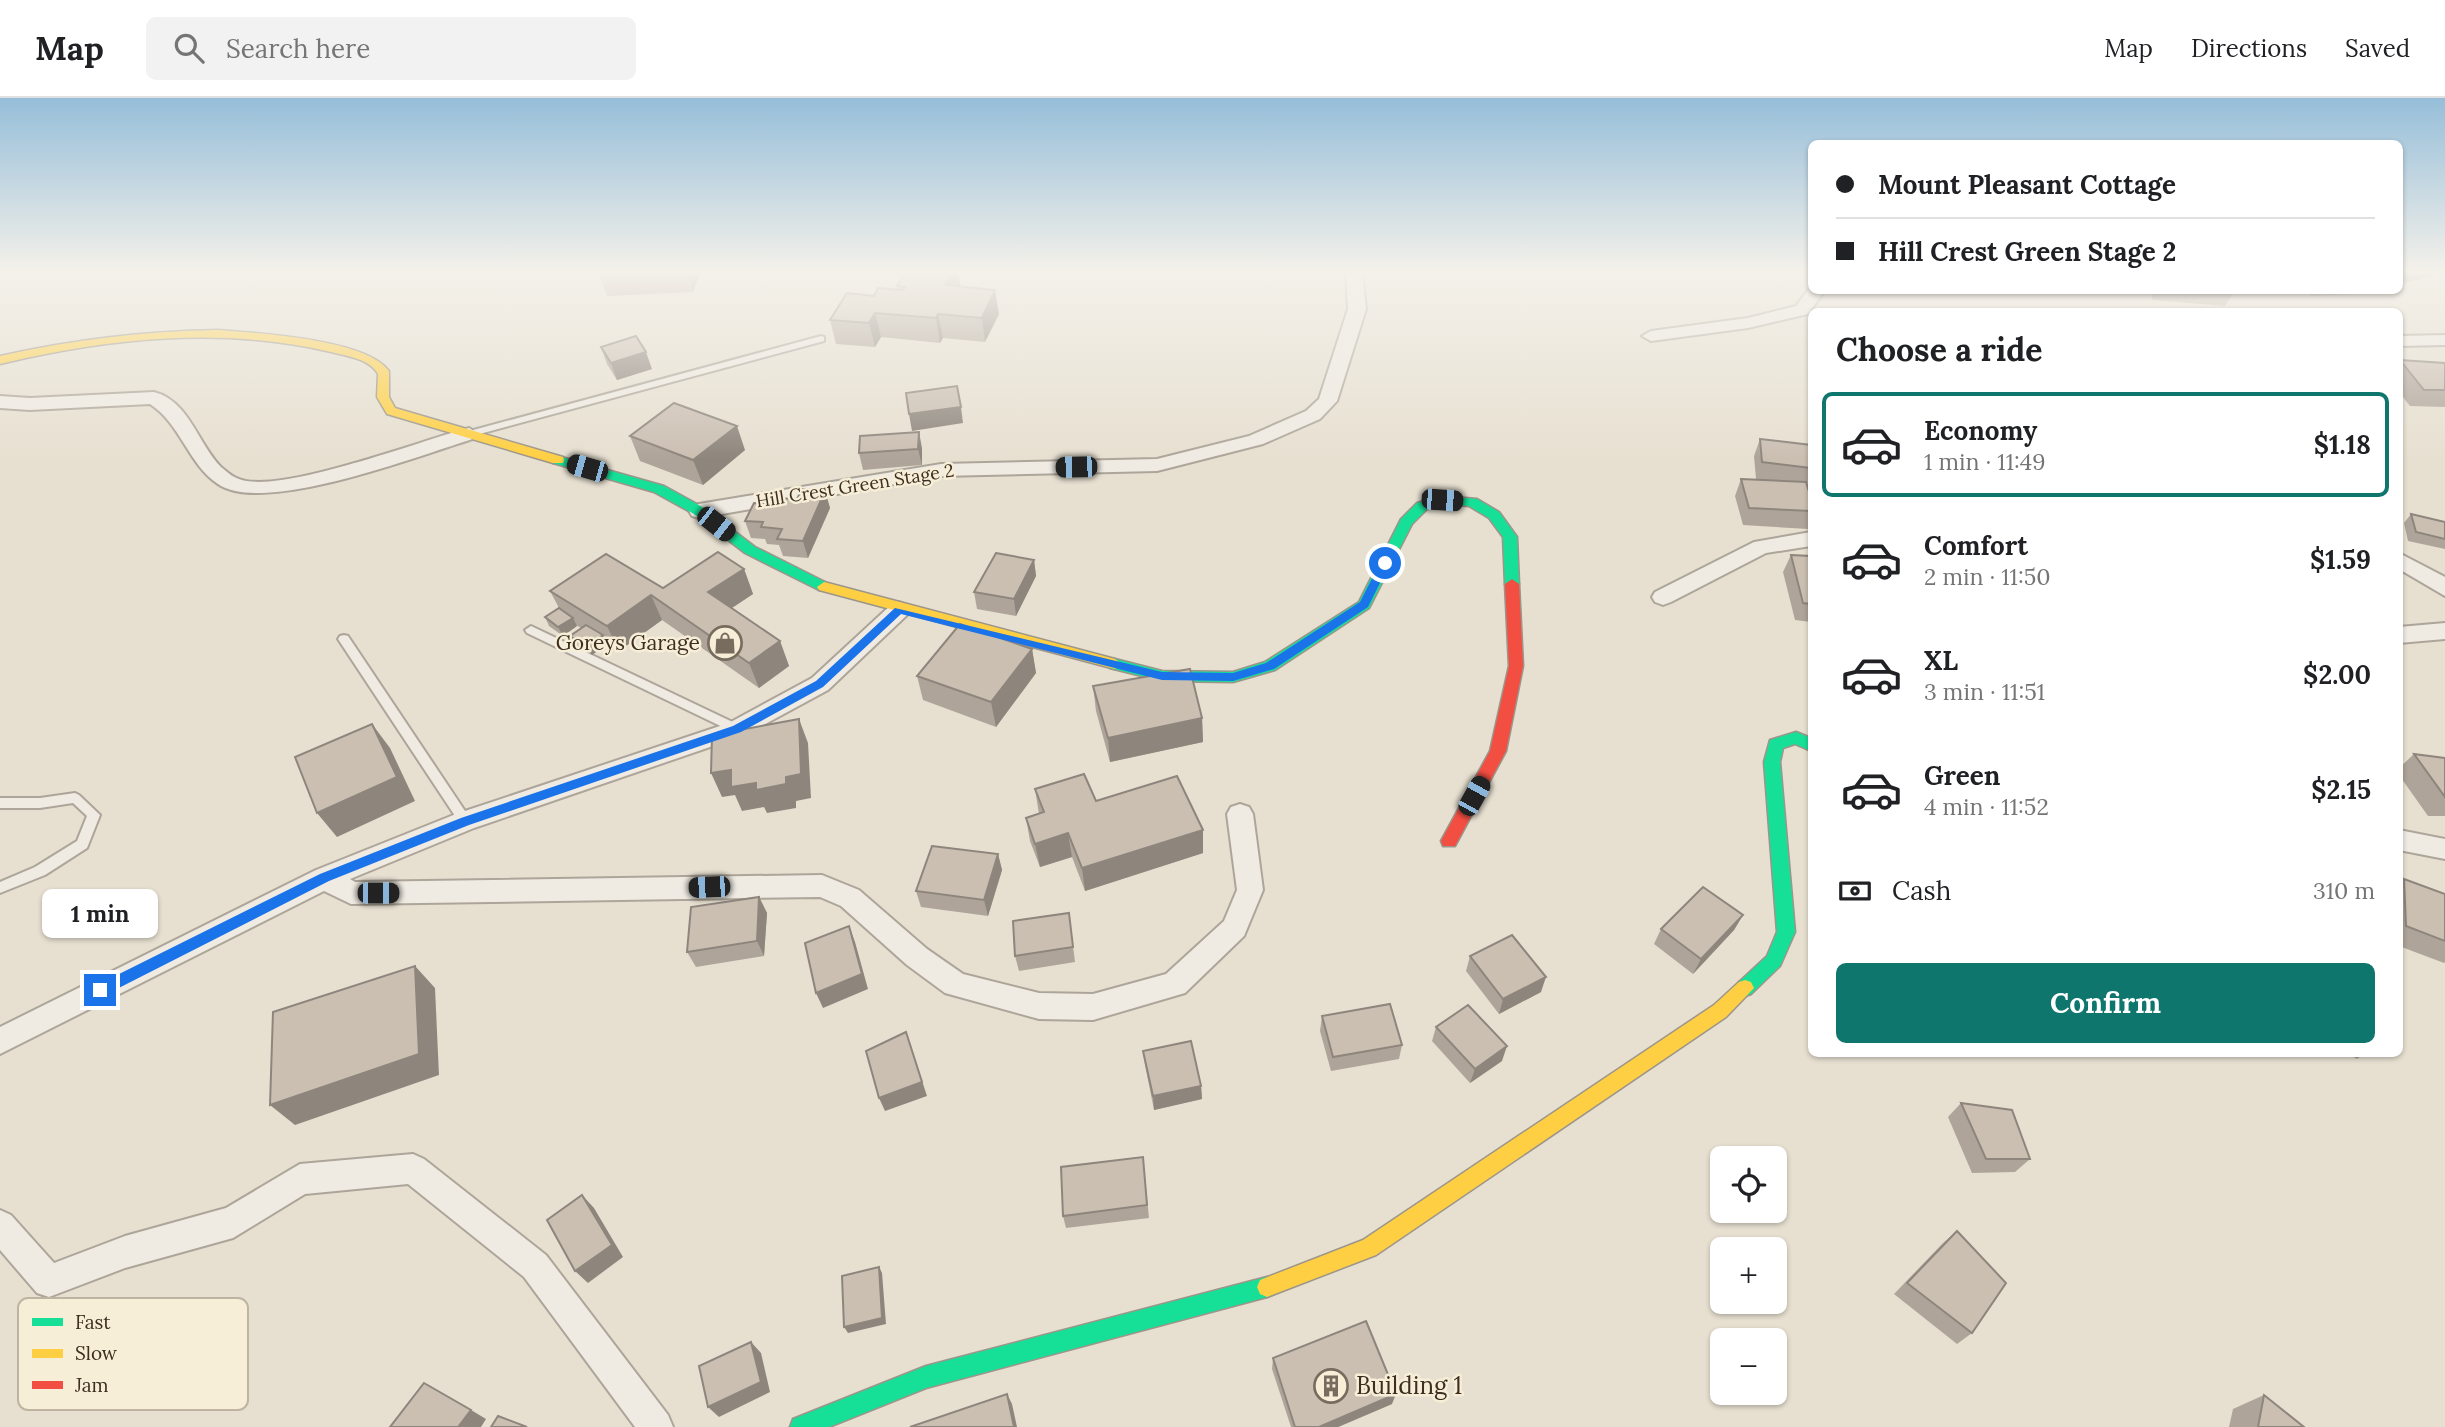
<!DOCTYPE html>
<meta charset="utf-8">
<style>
:root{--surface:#fff;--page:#f2f2f2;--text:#202124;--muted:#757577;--line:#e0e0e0;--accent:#0f766e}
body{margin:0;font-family:Lora,serif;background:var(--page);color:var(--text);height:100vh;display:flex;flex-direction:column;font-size:26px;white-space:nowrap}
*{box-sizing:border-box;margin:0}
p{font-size:23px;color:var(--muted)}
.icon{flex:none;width:38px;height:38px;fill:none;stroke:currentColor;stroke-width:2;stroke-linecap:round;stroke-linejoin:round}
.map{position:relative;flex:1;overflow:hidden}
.details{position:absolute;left:1808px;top:210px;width:595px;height:749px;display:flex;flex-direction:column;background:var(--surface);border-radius:10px;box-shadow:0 2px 5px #0004}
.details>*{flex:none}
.top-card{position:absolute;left:1808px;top:42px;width:595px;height:154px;border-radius:10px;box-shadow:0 2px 5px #0004;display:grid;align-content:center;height:154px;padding:0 28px;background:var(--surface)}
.controls{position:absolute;left:1710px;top:1048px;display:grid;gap:14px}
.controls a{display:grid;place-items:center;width:77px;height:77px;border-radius:10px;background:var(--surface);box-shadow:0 2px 5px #0004;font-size:35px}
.end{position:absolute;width:32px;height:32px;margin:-16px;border:9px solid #1a73e8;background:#fff;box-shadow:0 0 0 4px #fff}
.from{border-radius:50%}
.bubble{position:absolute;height:49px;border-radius:10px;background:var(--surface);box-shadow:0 2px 5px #0004;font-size:23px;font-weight:700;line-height:49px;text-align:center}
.car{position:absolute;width:21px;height:42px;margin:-21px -10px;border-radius:9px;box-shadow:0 0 5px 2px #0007;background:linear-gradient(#222 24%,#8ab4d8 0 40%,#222 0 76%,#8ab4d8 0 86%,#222 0)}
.top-card b{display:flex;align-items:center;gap:24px;height:66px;font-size:26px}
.top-card b+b{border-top:2px solid var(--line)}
.top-card i{width:18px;height:18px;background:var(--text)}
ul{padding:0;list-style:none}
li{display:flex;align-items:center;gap:21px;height:105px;margin:0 14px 10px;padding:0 14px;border:4px solid transparent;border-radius:10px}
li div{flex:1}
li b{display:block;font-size:26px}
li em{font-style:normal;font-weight:700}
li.on{border-color:var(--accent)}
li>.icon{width:63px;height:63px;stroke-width:1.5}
h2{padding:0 28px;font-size:32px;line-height:84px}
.pay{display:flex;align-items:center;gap:18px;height:77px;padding:0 28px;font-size:26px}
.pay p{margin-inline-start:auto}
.action{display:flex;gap:14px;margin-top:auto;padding:14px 28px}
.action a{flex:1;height:80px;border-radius:10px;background:var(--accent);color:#fff;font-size:28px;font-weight:700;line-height:80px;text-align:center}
header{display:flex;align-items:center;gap:42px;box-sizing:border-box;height:98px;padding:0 35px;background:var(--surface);border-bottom:2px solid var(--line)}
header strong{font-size:33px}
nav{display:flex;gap:38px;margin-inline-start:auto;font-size:24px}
.search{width:490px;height:63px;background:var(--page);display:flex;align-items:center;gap:18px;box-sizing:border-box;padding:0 24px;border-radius:10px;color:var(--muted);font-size:26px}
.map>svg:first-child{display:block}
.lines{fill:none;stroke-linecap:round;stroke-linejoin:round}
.lane-casing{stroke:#ada599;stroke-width:4}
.street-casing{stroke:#ada599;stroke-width:4}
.fast-casing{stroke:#9c958a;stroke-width:3}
.slow-casing{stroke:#9c958a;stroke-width:3}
.jam-casing{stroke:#9c958a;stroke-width:3}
.lane{fill:#efebe3;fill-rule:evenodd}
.street{fill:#efebe3;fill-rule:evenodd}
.fast{fill:#16e098;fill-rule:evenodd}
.slow{fill:#ffcf43;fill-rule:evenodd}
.jam{fill:#f24e42;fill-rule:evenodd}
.wall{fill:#afa499}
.shaded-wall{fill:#8e867d}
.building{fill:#cbbfb2;stroke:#8e867d;stroke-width:2}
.route{fill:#1a73e8}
.labels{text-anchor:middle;stroke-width:5;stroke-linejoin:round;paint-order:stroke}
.far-street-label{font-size:18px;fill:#3d2e20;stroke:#f7eed8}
.poi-label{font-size:21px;fill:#3d2e20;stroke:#f7eed8;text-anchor:end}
.near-poi-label{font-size:24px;fill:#3d2e20;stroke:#f7eed8;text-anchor:start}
.key{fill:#f7eed8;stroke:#bfb4a1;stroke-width:2}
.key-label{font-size:19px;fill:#3d2e20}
</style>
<header>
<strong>Map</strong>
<div class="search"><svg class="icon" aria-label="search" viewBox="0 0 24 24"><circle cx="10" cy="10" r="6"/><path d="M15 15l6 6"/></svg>Search here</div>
<nav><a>Map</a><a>Directions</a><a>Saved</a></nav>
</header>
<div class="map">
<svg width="2445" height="1329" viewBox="0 0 2445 1329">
<rect width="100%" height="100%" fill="#e7e0d1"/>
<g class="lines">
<!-- lane casing -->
<g class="lane-casing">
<g id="lane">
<path d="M821,238L824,239V243L472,338L469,339L464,336L466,334Z"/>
<path d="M531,528L741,628L743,631L741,634H733L527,535L525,532Z"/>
<path d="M344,537L348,538L469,719L471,723L469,727H461L340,544L338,541L340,538Z"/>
<path d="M75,695L79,697L100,717L87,750L45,777L0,795V784L35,769L77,743L87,718L73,705L40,710H0V700H40Z"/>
</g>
</g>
<!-- street casing -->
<g class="street-casing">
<g id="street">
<path d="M1346,175H1362L1366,211L1337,303L1320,321L1263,346L1157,373L941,378L699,420L692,418L689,413L692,408L699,406L941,366L1157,361L1249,338L1306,313L1319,301L1348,211Z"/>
<path d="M1811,188V192H1825L1808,216L1748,230L1651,243L1642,238L1651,233L1748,220L1796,208Z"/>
<path d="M2445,237V247L2399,248V238Z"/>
<path d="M154,294C189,303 198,346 221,369C226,373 232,379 239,381C279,397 422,342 469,330L479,336L476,340C423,356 264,418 218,386C188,366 181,326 150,306L30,312L0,310V298L30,300Z"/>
<path d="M1811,434V448L1766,455L1671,504L1663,507L1655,504L1652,499L1655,494L1754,444Z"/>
<path d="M2399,455L2445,479V498L2399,471Z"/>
<path d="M899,504L907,507L910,512L907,517L828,592L745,637L474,730L350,781L355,784L822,777L859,792L927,851L963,876L1039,895L1093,896L1166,876L1224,823L1237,792L1227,716L1231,709L1240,706L1249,709L1253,716L1263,792L1244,838L1185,895L1093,922L1039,921L945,895L907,867L841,808L820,799L351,806L324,793L0,956V929L316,772L456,716L729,625L812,580L891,507Z"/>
<path d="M2445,525V541L2399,545V529Z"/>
<path d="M2399,732L2445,741V761L2399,752Z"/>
<path d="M413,1056L424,1061L546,1157L668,1317L673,1329H635L524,1179L408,1086L305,1096L233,1140L125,1170L49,1199L37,1195L0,1152V1112L11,1117L54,1165L125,1138L226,1110L300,1066Z"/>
</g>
</g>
<!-- fast casing -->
<g class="fast-casing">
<g id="fast">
<path d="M558,358L664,388L704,410L755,449L829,486L831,489L829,492H819L745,455L694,416L654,394L553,365V359Z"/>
<path d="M1442,398L1477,401L1499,414L1517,439L1519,486L1517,489H1507L1505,486L1503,439L1489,420L1469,408L1442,406L1427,411L1412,426L1369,510L1275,572L1233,584L1162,583L1110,570L1108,566L1115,561L1162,573L1233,574L1265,564L1359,504L1401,421L1417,405Z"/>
<path d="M1796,634L1811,640V653L1795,646L1783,650L1780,664L1795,834L1780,868L1751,896L1745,898L1739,896L1736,890L1739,884L1767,858L1777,834L1764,664L1770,642Z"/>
<path d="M1267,1179L1274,1182L1277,1189L1274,1196L1267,1199L926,1290L829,1329H790L793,1321L926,1268Z"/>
</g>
</g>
<!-- slow casing -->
<g class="slow-casing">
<g id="slow">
<path d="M218,232C256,235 366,241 389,273V299L395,310L563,359L564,362L563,365H553L387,316L377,299L378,276C370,261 347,258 331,254C221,228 108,240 0,266V258C72,242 143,233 218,232Z"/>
<path d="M824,484L1115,561L1122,566L1115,571L819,492L817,489Z"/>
<path d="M1745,882L1751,884L1754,890L1726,919L1376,1157L1267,1199L1260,1196L1257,1189L1260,1182L1363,1142L1714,907L1739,884Z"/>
</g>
</g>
<!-- jam casing -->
<g class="jam-casing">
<path id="jam" d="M1512,481L1519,486L1523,568L1506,653L1455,748H1443L1441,743L1490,653L1509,568L1505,486Z"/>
</g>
<!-- lane -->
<use href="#lane" class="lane"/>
<!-- street -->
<use href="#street" class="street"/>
<!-- fast -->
<use href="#fast" class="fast"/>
<!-- slow -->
<use href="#slow" class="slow"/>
<!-- jam -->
<use href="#jam" class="jam"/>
</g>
<!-- wall -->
<g class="wall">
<path d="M599,175H700L693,194L607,198Z"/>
<path d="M958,175L960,189L999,216L985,244L943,240L940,245L881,239L875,249L836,246L830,222L874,198L898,192L897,188Z"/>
<path d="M2399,175H2443L2399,186Z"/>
<path d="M2151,192H2235L2225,208L2152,202Z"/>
<path d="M2306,192H2363L2361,196L2311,198Z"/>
<path d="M601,249L652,271L617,282L607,266Z"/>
<path d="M2400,262L2445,265V309L2410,308L2399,294Z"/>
<path d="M630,338L745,352L703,387L640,363Z"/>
<path d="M1760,341L1811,347V378L1807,387L1811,400V423L1808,431L1743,427L1735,398L1741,381L1772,383L1756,381L1754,358Z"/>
<path d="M922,350V367L863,372L859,355Z"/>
<path d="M825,393L830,410L808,460L783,458L779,447L767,446L765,441L751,440L745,423L773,406L797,401Z"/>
<path d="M2411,416L2445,424V451L2408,443L2404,425Z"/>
<path d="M1791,457L1811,458V524L1795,522L1783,474Z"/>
<path d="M1034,462L1036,478L1016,518L977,511L974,494Z"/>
<path d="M744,471L753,496L732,510L780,543L789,568L759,590L662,522L619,553L607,546L592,557L574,546L570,538L581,530L576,527L577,528L563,538L549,528L545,519L559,510L550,493L663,490Z"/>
<path d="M1032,551L1036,575L996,629L923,602L917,578Z"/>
<path d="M1093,588L1202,620L1203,644L1110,664L1096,613Z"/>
<path d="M2414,656L2445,660V718H2428L2399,677V670Z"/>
<path d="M1035,691L1096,703L1203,732V755L1085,793L1072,759L1040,769L1030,743L1026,720L1039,716Z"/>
<path d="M998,756L1002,772L988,818L921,809L916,793Z"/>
<path d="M2404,781L2445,843V864L2444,865L2399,848V786Z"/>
<path d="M759,799L767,815L764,858L696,869L687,854Z"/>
<path d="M1069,815L1075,864L1019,873L1015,858Z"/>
<path d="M1743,817L1734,832L1693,876L1654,846L1661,831Z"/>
<path d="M1470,858L1541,894L1499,916L1466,873Z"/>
<path d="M1322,918L1402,947L1399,961L1331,973L1320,933Z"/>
<path d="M1436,929L1502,963L1470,985L1432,943Z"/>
<path d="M1143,953L1201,988L1202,1001L1154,1012L1145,967Z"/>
<path d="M2348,956H2364L2357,961Z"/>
<path d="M1961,1005L2030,1061L2015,1074L1972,1075L1948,1019Z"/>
<path d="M1143,1059L1149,1120L1066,1130L1063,1118Z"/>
<path d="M1957,1133L1972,1235L1957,1246L1894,1196L1943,1145Z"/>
<path d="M1273,1260L1392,1306L1338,1329H1291L1272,1271Z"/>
<path d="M2264,1297L2304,1329H2229L2233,1311Z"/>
</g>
<!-- shaded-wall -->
<g class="shaded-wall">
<path d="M687,175H700L693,194Z"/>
<path d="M952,175H958L961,190L945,187Z"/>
<path d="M2407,175H2443L2399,186Z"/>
<path d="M995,192L999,216L985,244L982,220Z"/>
<path d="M875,215L881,239L875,249L869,225Z"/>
<path d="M938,216L943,240L940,245L936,220Z"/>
<path d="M646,254L652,271L617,282L611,265Z"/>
<path d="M961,309L963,325L912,333L909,316Z"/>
<path d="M737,328L745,352L703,387L693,362Z"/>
<path d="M919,334L922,350V367L918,351Z"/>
<path d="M825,393L830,410L808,460L803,443Z"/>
<path d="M1034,462L1036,478L1016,518L1014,501Z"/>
<path d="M744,471L753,496L718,519L708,494Z"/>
<path d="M651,497L662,522L619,553L607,528Z"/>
<path d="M573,520L577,528L563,538L558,529Z"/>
<path d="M603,537L607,546L592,557L587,549Z"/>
<path d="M780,543L789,568L759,590L749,565Z"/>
<path d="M1032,551L1036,575L996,629L991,604Z"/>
<path d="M1202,620L1203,644L1110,664L1108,640Z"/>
<path d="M799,621L808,645L811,700L796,703V710L767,715L764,709L742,713L735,697L722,699L711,675L731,672L786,679Z"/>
<path d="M372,626L390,650L415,703L337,739L317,715Z"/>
<path d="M1203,732V755L1085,793L1082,770Z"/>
<path d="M1068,735L1072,759L1040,769L1035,746Z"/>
<path d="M998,756L1002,772L988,818L984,802Z"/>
<path d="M759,799L767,815L764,858L757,843Z"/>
<path d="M1743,817L1734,832L1693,876L1701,861Z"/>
<path d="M849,828L855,844L868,891L823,910L816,895Z"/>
<path d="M415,868L435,890L439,977L295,1027L270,1007Z"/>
<path d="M1546,879L1541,894L1499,916L1503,901Z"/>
<path d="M906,934L927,998L885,1013L879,1000Z"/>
<path d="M1507,948L1502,963L1470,985L1475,971Z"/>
<path d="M1201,988L1202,1001L1154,1012L1153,998Z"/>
<path d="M582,1097L594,1110L623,1159L588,1185L575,1173Z"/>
<path d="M879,1169L882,1175L886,1226L848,1235L844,1229Z"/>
<path d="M751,1244L761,1255L770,1294L719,1319L708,1309Z"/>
<path d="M1007,1296L1012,1306L1017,1329H1014Z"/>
<path d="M1396,1296L1392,1306L1338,1329H1319Z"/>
<path d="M471,1312L486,1321L481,1329H458Z"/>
</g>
<!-- building -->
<g class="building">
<path d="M905,175H952L945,187L995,192L982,220L938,216L936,220L875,215L869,225L830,222L847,195L874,198L878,190L903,192L905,189L897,188Z"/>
<path d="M636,238L646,254L611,265L601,249Z"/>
<path d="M2400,262L2445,265V292H2424Z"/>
<path d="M957,288L961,309L909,316L906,295Z"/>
<path d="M674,305L737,328L693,362L630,338Z"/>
<path d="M919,334L918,351L859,355L860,338Z"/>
<path d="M1760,341L1811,347V370L1762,364Z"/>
<path d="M1741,381L1806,384L1811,400V413L1749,410Z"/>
<path d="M802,391L825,393L803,443L777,441L782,431L761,429L763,424L745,423L754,405L773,406L776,400L797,401Z"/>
<path d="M2411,416L2445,424V441L2416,434Z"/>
<path d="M718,454L744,471L708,494L780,543L749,565L651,497L607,528L550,493L606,456L663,490Z"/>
<path d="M996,455L1034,462L1014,501L974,494Z"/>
<path d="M1791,457L1811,458V506L1803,505Z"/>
<path d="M559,510L573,520L558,529L545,519Z"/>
<path d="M960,526L1032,551L991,604L917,578Z"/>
<path d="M586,527L603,537L587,549L570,538Z"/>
<path d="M1190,571L1202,620L1108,640L1093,588Z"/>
<path d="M799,621L801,676L786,679V686L756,692V685L731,689V672L711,675L712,637Z"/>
<path d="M372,626L397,679L317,715L295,659Z"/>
<path d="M2414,656L2445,660V699Z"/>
<path d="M1084,676L1096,703L1177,678L1203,732L1082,770L1068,735L1035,746L1026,720L1044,714L1035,691Z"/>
<path d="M932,748L998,756L984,802L916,793Z"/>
<path d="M2404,781L2445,796V843L2406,828Z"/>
<path d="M1703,789L1743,817L1701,861L1661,831Z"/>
<path d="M759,799L757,843L687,854L691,809Z"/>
<path d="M1069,815L1073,849L1015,858L1013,823Z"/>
<path d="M849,828L862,876L816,895L805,845Z"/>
<path d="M1512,837L1546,879L1503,901L1470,858Z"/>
<path d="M415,868L419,956L270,1007L273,914Z"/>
<path d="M1390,906L1402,947L1333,959L1322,918Z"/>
<path d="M1468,907L1507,948L1475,971L1436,929Z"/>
<path d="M906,934L922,984L879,1000L866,953Z"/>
<path d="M1191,943L1201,988L1153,998L1143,953Z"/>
<path d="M1961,1005L2012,1012L2030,1061H1986Z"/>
<path d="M1143,1059L1147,1107L1063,1118L1061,1069Z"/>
<path d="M582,1097L612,1147L575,1173L547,1122Z"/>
<path d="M1957,1133L2006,1185L1972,1235L1907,1185Z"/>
<path d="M879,1169L882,1220L844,1229L842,1178Z"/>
<path d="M1366,1223L1396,1296L1319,1329H1295L1273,1260Z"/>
<path d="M751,1244L761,1284L708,1309L699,1268Z"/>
<path d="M424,1285L471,1312L458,1329H390Z"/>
<path d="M1007,1296L1014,1329H910Z"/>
<path d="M2264,1297L2304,1329H2258Z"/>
<path d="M498,1318L527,1329H491Z"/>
</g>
<!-- sky -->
<linearGradient id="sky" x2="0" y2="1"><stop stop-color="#96bed9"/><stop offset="0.48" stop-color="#f4f1ea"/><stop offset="1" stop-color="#f4f1ea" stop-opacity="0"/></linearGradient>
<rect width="2445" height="361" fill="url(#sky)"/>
<!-- route -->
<path class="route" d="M1381,463L1390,465L1368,509L1274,571L1233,583L1162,582L901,516L823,589L741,634L469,727L329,783L105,897L100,898L93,892L95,888L320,776L461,720L733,628L816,583L895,510L1162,574L1233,575L1266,565L1360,504Z"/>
<!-- icons -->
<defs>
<g id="shop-ring" transform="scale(1.75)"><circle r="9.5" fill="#f7eed8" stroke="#786c5e" stroke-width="1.5"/><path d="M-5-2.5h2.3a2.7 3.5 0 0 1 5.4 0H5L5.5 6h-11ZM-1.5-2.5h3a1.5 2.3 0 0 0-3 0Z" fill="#786c5e"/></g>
<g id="building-ring" transform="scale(1.75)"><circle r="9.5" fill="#f7eed8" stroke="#786c5e" stroke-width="1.5"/><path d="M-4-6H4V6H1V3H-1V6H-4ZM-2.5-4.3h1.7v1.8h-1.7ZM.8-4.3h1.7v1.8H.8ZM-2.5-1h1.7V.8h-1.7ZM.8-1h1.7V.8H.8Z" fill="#786c5e"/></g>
</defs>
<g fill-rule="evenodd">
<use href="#shop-ring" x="725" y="545"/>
<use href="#building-ring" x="1331" y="1288"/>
</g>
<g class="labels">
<!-- far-street labels -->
<g class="far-street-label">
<text transform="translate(855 388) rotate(-9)" y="6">Hill Crest Green Stage 2</text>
</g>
<!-- poi labels -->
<g class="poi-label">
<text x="700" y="552">Goreys Garage</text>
</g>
<!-- near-poi labels -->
<g class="near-poi-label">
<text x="1356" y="1296">Building 1</text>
</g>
</g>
<!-- legend -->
<rect x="18" y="1200" width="230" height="112" rx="10" class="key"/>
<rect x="32" y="1220" width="31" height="8" fill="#16e098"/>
<rect x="32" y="1251" width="31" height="9" fill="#ffcf43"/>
<rect x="32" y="1283" width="31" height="8" fill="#f24e42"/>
<g class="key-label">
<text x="75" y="1231">Fast</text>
<text x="75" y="1262">Slow</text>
<text x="75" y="1294">Jam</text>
</g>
</svg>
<div class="controls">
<a><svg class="icon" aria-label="locate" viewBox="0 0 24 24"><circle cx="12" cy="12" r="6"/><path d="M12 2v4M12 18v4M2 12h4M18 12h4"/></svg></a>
<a>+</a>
<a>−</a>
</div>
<i class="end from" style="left:1385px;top:465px"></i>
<i class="end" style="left:100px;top:892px"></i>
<div class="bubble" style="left:42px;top:791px;width:116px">1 min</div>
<i class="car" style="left:1076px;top:369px;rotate:269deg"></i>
<i class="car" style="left:587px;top:370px;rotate:286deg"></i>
<i class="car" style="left:1442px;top:402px;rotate:94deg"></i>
<i class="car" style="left:716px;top:426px;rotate:128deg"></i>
<i class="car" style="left:1474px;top:698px;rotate:29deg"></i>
<i class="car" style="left:709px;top:789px;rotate:268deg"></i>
<i class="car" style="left:378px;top:795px;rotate:90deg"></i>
<div class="top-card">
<b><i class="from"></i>Mount Pleasant Cottage</b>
<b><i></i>Hill Crest Green Stage 2</b>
</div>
<section class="details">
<h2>Choose a ride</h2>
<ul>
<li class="on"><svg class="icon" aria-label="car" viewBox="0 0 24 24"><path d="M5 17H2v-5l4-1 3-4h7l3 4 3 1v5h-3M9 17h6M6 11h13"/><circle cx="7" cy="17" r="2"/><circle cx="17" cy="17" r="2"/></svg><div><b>Economy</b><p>1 min · 11:49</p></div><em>$1.18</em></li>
<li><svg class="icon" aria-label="car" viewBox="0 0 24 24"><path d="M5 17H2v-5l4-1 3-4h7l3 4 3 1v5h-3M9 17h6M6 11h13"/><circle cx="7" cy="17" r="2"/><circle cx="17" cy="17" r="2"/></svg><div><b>Comfort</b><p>2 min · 11:50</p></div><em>$1.59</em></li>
<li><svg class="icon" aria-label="car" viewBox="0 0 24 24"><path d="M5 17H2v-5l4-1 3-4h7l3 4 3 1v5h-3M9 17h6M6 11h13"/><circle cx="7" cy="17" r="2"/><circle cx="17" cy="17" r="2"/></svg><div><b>XL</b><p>3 min · 11:51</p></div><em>$2.00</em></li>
<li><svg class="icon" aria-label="car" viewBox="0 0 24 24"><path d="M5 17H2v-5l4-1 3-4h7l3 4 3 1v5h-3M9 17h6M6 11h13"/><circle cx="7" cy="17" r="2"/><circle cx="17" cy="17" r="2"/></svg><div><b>Green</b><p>4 min · 11:52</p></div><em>$2.15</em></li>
</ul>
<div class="pay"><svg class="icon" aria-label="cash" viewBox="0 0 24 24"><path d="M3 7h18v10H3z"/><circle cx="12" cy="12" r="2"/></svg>Cash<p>310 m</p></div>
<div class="action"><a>Confirm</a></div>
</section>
</div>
